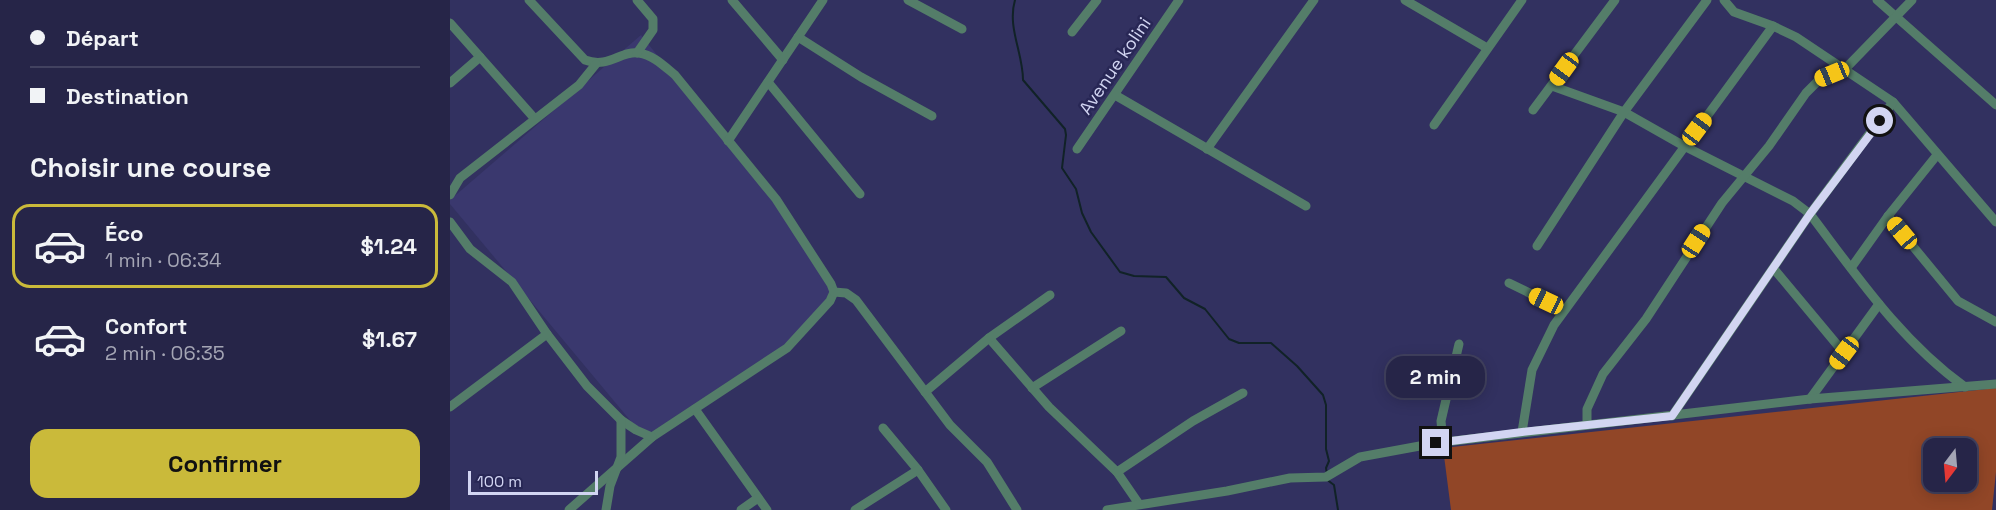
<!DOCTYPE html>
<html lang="fr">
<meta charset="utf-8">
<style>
:root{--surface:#262548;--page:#323152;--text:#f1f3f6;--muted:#a4a5b4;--line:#424260;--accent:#caba3a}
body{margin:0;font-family:"Space Grotesk",sans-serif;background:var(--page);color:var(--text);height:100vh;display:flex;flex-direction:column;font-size:22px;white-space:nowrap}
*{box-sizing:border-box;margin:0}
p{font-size:20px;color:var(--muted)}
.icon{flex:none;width:33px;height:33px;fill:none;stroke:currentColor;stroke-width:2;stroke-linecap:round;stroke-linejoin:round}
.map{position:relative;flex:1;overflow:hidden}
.sheet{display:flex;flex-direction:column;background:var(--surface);width:450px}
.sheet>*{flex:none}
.hud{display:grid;align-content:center;height:132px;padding:0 30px;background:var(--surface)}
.needle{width:39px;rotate:196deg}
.buttons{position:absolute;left:1473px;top:438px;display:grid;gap:12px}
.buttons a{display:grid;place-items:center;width:54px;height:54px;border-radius:12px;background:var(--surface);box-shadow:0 3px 15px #0003,0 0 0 2px var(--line);font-size:30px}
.scale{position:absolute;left:18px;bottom:15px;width:130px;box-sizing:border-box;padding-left:6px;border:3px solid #d2d5f2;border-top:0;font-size:16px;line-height:21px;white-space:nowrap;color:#d2d5f2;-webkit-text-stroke:4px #282755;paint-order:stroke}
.end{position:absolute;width:27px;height:27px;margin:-14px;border:8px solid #d2d5f2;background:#111;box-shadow:0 0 0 3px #111}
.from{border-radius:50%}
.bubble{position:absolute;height:42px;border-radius:18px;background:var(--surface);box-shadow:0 3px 15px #0003,0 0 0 2px var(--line);font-size:20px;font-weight:800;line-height:42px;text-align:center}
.car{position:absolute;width:18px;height:36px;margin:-18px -9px;border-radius:8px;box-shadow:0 0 4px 2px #0007;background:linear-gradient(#f5c518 24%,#345 0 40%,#f5c518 0 76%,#345 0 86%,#f5c518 0)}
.hud b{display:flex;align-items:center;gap:21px;height:57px;font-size:22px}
.hud b+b{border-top:2px solid var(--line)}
.hud i{width:15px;height:15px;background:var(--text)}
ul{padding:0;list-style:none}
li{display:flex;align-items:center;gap:18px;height:84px;margin:0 12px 9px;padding:0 18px;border:3px solid transparent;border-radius:18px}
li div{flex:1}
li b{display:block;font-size:22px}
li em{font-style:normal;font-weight:800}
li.on{border-color:var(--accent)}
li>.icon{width:54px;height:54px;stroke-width:1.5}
h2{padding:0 30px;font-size:27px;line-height:72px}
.action{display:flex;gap:12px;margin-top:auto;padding:12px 30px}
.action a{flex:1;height:69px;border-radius:18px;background:var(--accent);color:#111;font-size:24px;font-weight:800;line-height:69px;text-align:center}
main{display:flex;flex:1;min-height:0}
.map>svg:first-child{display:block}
.built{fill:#3a386e}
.green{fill:#914627;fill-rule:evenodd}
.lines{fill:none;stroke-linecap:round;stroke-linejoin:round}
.stream{stroke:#112227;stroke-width:2}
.minor{stroke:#547d69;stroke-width:9}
.route{stroke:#d2d5f2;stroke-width:8}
.labels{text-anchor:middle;stroke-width:5;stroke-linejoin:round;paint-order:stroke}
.street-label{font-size:18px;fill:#d2d5f2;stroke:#282755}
</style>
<main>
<section class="sheet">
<div class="hud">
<b><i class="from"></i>Départ</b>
<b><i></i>Destination</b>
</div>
<h2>Choisir une course</h2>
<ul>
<li class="on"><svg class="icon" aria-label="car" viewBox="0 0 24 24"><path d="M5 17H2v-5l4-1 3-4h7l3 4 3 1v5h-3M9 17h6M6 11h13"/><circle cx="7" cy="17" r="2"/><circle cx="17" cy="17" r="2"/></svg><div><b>Éco</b><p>1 min · 06:34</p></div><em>$1.24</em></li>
<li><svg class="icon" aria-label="car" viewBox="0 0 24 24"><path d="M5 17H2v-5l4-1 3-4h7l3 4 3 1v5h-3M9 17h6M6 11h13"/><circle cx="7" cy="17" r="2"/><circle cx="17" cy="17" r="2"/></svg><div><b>Confort</b><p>2 min · 06:35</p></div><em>$1.67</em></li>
</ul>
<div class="action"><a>Confirmer</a></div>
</section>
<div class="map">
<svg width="1546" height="510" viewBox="0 0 1546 510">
<rect width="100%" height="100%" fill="#323160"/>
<!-- built -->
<path class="built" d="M191,35L321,197L382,293L337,343L194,437L0,204V200Z"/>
<!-- green -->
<path class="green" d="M1546,388V472L1542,510H1001L993,448ZM1484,448H1516V482H1484Z"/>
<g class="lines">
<!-- stream -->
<g class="stream">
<path d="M565,0C557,27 573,53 573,80L615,129L616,135L612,168L626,189L632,213L641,232L670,272L684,276L716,277L734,298L755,309L779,339L789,343H821L847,366L873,395L876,405V449L879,461L876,468L877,474"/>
<path d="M876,479L884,485L888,510"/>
</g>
<!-- minor -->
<g class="minor">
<path d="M79,0L135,60C159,69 171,50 189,53C203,55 214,66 225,75L326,199L381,284L384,292L380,301L337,348L202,437L119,510"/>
<path d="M187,0L203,19V30L187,53"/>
<path d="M282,0L333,60"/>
<path d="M458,0L512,29"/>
<path d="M955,0L1037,48"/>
<path d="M1274,0L1284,12L1323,26L1346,37L1443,102L1546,222"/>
<path d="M1427,0L1546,105"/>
<path d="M0,23L85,119"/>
<path d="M622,32L647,0"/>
<path d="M348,37L411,77L482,116"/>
<path d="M318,82L410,194"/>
<path d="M0,83L30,57"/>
<path d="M1102,86L1174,112L1234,146L1343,201L1360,214C1407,276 1451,341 1515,387"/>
<path d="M665,95L856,206"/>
<path d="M1083,110L1165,0"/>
<path d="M984,125L1072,0"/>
<path d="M278,141L373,0"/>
<path d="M627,149L729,0"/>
<path d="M757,149L864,0"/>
<path d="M0,195L10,178L129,85L146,64"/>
<path d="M1438,216L1508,301L1546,322"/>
<path d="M0,222L20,249L62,282L97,334L137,386L171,420L186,430L202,437"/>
<path d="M1087,246L1174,112L1257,0"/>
<path d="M1401,268L1438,216L1487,155"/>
<path d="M1324,269L1394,353"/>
<path d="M1059,283L1114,310"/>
<path d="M384,292L396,293L406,300L500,425L537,462L567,510"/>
<path d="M539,338L599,407L667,472L689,504"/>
<path d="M582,388L671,331"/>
<path d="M475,392L539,338L600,295"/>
<path d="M1360,399L1429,304"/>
<path d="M0,407L97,334"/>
<path d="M245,409L317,510"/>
<path d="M1222,416L1360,214L1443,102"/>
<path d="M1137,425V409L1153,374L1196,319L1272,203L1319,146L1356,93L1370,79L1395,69L1462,0"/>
<path d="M433,428L468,470L496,510"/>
<path d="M1072,432L1082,370L1104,325L1323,26"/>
<path d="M993,443L991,421L1009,344"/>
<path d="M667,472L743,421L793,393"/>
<path d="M156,510L160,486L171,457V420"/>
<path d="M291,510L308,498"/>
<path d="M405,510L468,470"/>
<path d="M657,510L777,491L840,478L876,477L910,457L986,443L1360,399L1546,384"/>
</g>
</g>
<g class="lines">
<!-- route -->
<path class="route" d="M986,443L1072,432L1222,416L1360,214L1430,121"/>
</g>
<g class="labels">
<!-- street labels -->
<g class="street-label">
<text transform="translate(665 66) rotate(-56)" y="6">Avenue kolini</text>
</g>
</g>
</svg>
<div class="buttons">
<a><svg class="needle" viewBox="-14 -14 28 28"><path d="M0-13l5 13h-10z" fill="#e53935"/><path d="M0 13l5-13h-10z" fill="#a4a5b4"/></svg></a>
</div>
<div class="scale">100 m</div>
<i class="end from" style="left:1430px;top:121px"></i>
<i class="end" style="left:986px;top:443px"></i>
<div class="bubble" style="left:936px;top:356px;width:99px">2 min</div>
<i class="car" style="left:1114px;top:69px;rotate:216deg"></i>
<i class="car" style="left:1382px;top:74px;rotate:248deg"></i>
<i class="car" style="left:1247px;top:129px;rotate:37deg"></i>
<i class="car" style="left:1452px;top:233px;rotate:320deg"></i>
<i class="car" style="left:1246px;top:241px;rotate:33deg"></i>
<i class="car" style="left:1096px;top:301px;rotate:295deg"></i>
<i class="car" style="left:1394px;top:353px;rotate:217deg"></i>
</div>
</main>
